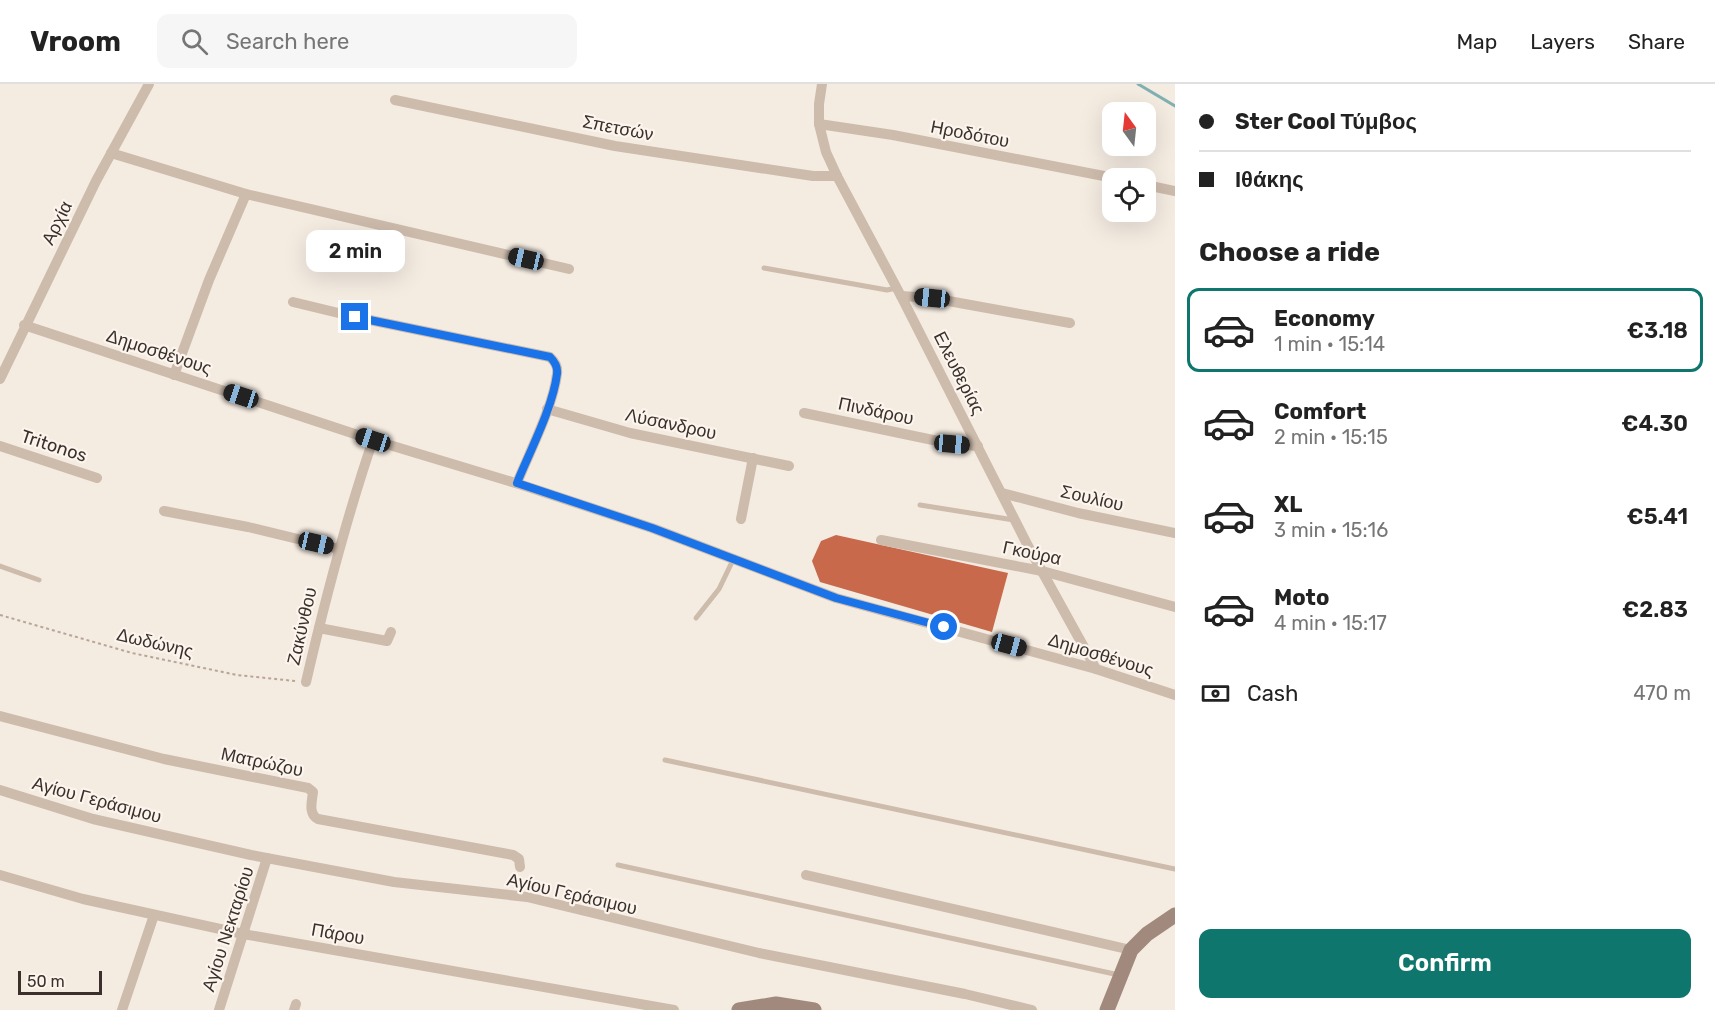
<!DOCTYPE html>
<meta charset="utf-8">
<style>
:root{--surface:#fff;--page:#f6f6f6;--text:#222;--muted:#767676;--line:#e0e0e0;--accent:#0f766e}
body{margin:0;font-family:Rubik,sans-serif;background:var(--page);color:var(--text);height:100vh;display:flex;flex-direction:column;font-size:22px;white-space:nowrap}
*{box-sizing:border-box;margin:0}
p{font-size:20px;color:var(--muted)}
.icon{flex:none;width:33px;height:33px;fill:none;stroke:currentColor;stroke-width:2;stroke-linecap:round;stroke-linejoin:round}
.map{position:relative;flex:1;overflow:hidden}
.details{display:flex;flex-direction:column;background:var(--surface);width:540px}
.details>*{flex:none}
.guide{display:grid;align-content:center;height:132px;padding:0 24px;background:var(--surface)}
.needle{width:39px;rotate:345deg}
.tools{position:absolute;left:1102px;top:18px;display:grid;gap:12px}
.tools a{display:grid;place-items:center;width:54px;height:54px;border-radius:12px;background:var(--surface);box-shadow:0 6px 24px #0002;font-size:30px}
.scale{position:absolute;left:18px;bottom:15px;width:84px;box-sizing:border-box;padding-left:6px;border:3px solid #3b302b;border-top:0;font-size:16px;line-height:21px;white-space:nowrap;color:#3b302b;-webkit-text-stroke:4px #fbf5ee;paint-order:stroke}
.end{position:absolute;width:27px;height:27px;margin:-14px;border:8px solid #1a73e8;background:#fff;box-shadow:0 0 0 3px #fff}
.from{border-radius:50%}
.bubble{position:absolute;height:42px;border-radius:12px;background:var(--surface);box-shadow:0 6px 24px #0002;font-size:20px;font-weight:600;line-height:42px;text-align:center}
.car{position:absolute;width:18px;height:36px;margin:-18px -9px;border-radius:8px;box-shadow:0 0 4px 2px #0007;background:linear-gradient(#222 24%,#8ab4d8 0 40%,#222 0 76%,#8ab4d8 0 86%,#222 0)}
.guide b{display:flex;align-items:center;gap:21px;height:57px;font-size:22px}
.guide b+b{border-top:2px solid var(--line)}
.guide i{width:15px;height:15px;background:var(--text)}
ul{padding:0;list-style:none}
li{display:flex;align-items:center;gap:18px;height:84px;margin:0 12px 9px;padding:0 12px;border:3px solid transparent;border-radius:12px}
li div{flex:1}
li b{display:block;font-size:22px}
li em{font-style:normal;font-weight:600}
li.on{border-color:var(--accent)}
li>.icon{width:54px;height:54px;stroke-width:1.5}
h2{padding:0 24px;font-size:27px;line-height:72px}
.pay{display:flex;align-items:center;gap:15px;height:66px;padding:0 24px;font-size:22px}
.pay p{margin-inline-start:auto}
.cta{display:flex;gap:12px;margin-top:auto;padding:12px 24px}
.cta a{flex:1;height:69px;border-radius:12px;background:var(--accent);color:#fff;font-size:24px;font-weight:600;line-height:69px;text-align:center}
header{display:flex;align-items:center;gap:36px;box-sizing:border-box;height:84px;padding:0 30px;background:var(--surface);border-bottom:2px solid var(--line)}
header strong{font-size:28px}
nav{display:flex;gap:33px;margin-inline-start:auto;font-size:21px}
.search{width:420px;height:54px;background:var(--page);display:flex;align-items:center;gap:15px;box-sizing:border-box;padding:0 21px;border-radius:12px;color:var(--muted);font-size:22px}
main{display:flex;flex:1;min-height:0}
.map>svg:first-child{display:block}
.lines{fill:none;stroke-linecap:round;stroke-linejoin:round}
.stream{stroke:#7fb0b2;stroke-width:3}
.building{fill:#c8694b}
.path{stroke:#b9a596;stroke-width:2;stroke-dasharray:3 3;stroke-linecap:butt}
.lane{stroke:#cdbbac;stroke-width:5}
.street{stroke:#cdbbac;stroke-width:10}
.secondary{stroke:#a18a7d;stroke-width:15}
.route{stroke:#1a73e8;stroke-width:8}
.labels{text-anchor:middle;stroke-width:4.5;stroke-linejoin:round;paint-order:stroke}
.street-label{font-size:18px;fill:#3b302b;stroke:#fbf5ee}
</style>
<header>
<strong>Vroom</strong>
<div class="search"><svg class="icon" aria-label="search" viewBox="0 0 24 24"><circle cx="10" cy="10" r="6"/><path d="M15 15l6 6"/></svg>Search here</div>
<nav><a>Map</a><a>Layers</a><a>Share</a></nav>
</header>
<main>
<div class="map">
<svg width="1175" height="926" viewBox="0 0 1175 926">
<rect width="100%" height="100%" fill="#f4ebe1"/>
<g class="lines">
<!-- stream -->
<path class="stream" d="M1138,0L1175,22"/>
</g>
<!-- building -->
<path class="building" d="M836,451L1008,489L992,548L820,498L812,477L821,457Z"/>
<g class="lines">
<!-- path -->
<path class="path" d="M0,531L132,569L237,591L295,597"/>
<!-- lane -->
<g class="lane">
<path d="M764,184L887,206L897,204"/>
<path d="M920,421L1014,436"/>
<path d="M0,482L39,496"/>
<path d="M696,534L719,505L733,476"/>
<path d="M665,676L1175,785"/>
<path d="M618,781L1119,891"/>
</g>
<!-- street -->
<g class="street">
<path d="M822,0L819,20V40L826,68L837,92L901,212L1028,462L1096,585"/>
<path d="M395,16L615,62L813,92H837"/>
<path d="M819,40L893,51L1114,94"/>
<path d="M111,69L246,110L569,185"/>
<path d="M1146,101L1175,107"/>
<path d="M901,212L932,214L1070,239"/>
<path d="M293,218L355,233L550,273C555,278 558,282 557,290C553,323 530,367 517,399"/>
<path d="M24,241L373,356L522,401L652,444L836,514L1096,585L1175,611"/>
<path d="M174,291L209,196L246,110"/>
<path d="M0,295L96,97L149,0"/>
<path d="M547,325L630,349L789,382"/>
<path d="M804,329L952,360L978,362"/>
<path d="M0,362L97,394"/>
<path d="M1002,409L1078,429L1175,449"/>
<path d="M164,427L248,443L339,465"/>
<path d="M741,435L753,374"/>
<path d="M881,456L1042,487L1175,523"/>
<path d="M319,544L387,557L391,548"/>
<path d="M306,598C325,516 346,435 373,356"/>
<path d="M0,632L164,675L308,704L313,708C312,717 308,730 318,735L513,771L519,775L520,783"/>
<path d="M0,706L93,735L251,771L394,798L527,813L759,869L965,910L1032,926"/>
<path d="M0,791L83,815L243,850L674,926"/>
<path d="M806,791L1131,866"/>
<path d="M122,926L154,831"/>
<path d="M219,926L267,774"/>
<path d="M294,926L296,920"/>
</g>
<!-- secondary -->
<g class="secondary">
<path d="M739,926L776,920L814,926"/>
<path d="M1107,926L1131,866L1147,850L1175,831"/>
</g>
</g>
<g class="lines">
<!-- route -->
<path class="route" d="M355,233L550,273C555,278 558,283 557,290C553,323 530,367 517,399L652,444L836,514L944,543"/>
</g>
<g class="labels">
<!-- street labels -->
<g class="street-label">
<text transform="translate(618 44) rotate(11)" y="6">Σπετσών</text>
<text transform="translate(970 50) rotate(11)" y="6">Ηροδότου</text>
<text transform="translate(57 139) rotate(-64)" y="6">Αρχία</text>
<text transform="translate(159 268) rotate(18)" y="6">Δημοσθένους</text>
<text transform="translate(959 289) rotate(63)" y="6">Ελευθερίας</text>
<text transform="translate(876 327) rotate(12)" y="6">Πινδάρου</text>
<text transform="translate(671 340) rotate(12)" y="6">Λύσανδρου</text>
<text transform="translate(54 362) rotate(18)" y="6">Tritonos</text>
<text transform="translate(1092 414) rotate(13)" y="6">Σουλίου</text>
<text transform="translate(1032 469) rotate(12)" y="6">Γκούρα</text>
<text transform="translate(302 542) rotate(-77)" y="6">Ζακύνθου</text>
<text transform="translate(155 559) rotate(13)" y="6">Δωδώνης</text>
<text transform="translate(1101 571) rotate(17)" y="6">Δημοσθένους</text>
<text transform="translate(262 678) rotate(12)" y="6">Ματρώζου</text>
<text transform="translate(97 716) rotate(15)" y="6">Αγίου Γεράσιμου</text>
<text transform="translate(572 810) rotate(13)" y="6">Αγίου Γεράσιμου</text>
<text transform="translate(228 845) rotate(-72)" y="6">Αγίου Νεκταρίου</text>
<text transform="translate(338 850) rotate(10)" y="6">Πάρου</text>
</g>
</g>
</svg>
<div class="tools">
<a><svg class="needle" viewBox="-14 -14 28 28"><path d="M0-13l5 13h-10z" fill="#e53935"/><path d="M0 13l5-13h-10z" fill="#767676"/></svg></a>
<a><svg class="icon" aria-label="locate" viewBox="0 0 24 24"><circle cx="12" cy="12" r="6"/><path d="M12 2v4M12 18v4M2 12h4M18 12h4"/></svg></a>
</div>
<div class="scale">50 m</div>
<i class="end from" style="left:944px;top:543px"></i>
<i class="end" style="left:355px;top:233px"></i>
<div class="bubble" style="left:306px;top:146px;width:99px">2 min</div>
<i class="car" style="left:526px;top:175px;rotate:283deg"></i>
<i class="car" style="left:932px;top:214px;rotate:276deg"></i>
<i class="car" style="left:241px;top:312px;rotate:288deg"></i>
<i class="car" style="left:373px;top:356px;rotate:288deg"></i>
<i class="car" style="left:952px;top:360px;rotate:95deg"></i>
<i class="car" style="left:316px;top:459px;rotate:103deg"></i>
<i class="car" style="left:1009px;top:561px;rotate:105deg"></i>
</div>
<section class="details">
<div class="guide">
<b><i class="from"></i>Ster Cool Τύμβος</b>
<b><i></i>Ιθάκης</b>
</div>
<h2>Choose a ride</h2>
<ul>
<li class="on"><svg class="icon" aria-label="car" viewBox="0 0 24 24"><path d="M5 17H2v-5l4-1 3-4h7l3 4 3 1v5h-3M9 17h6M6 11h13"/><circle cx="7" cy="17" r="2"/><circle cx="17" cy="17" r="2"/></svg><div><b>Economy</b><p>1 min · 15:14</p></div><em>€3.18</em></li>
<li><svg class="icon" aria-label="car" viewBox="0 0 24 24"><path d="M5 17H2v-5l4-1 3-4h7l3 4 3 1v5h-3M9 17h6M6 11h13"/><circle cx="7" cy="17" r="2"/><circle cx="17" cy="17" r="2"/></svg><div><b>Comfort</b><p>2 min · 15:15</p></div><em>€4.30</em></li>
<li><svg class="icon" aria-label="car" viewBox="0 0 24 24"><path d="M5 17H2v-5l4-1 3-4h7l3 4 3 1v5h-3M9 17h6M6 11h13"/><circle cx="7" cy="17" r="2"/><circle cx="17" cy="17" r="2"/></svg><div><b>XL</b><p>3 min · 15:16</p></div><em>€5.41</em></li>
<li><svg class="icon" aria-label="car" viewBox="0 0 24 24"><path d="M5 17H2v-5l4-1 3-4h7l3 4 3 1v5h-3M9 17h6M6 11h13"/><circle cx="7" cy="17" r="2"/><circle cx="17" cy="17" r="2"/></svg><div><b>Moto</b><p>4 min · 15:17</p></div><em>€2.83</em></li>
</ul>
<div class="pay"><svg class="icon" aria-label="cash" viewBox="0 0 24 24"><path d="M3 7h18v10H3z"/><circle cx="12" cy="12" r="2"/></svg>Cash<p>470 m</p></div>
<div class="cta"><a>Confirm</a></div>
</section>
</main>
